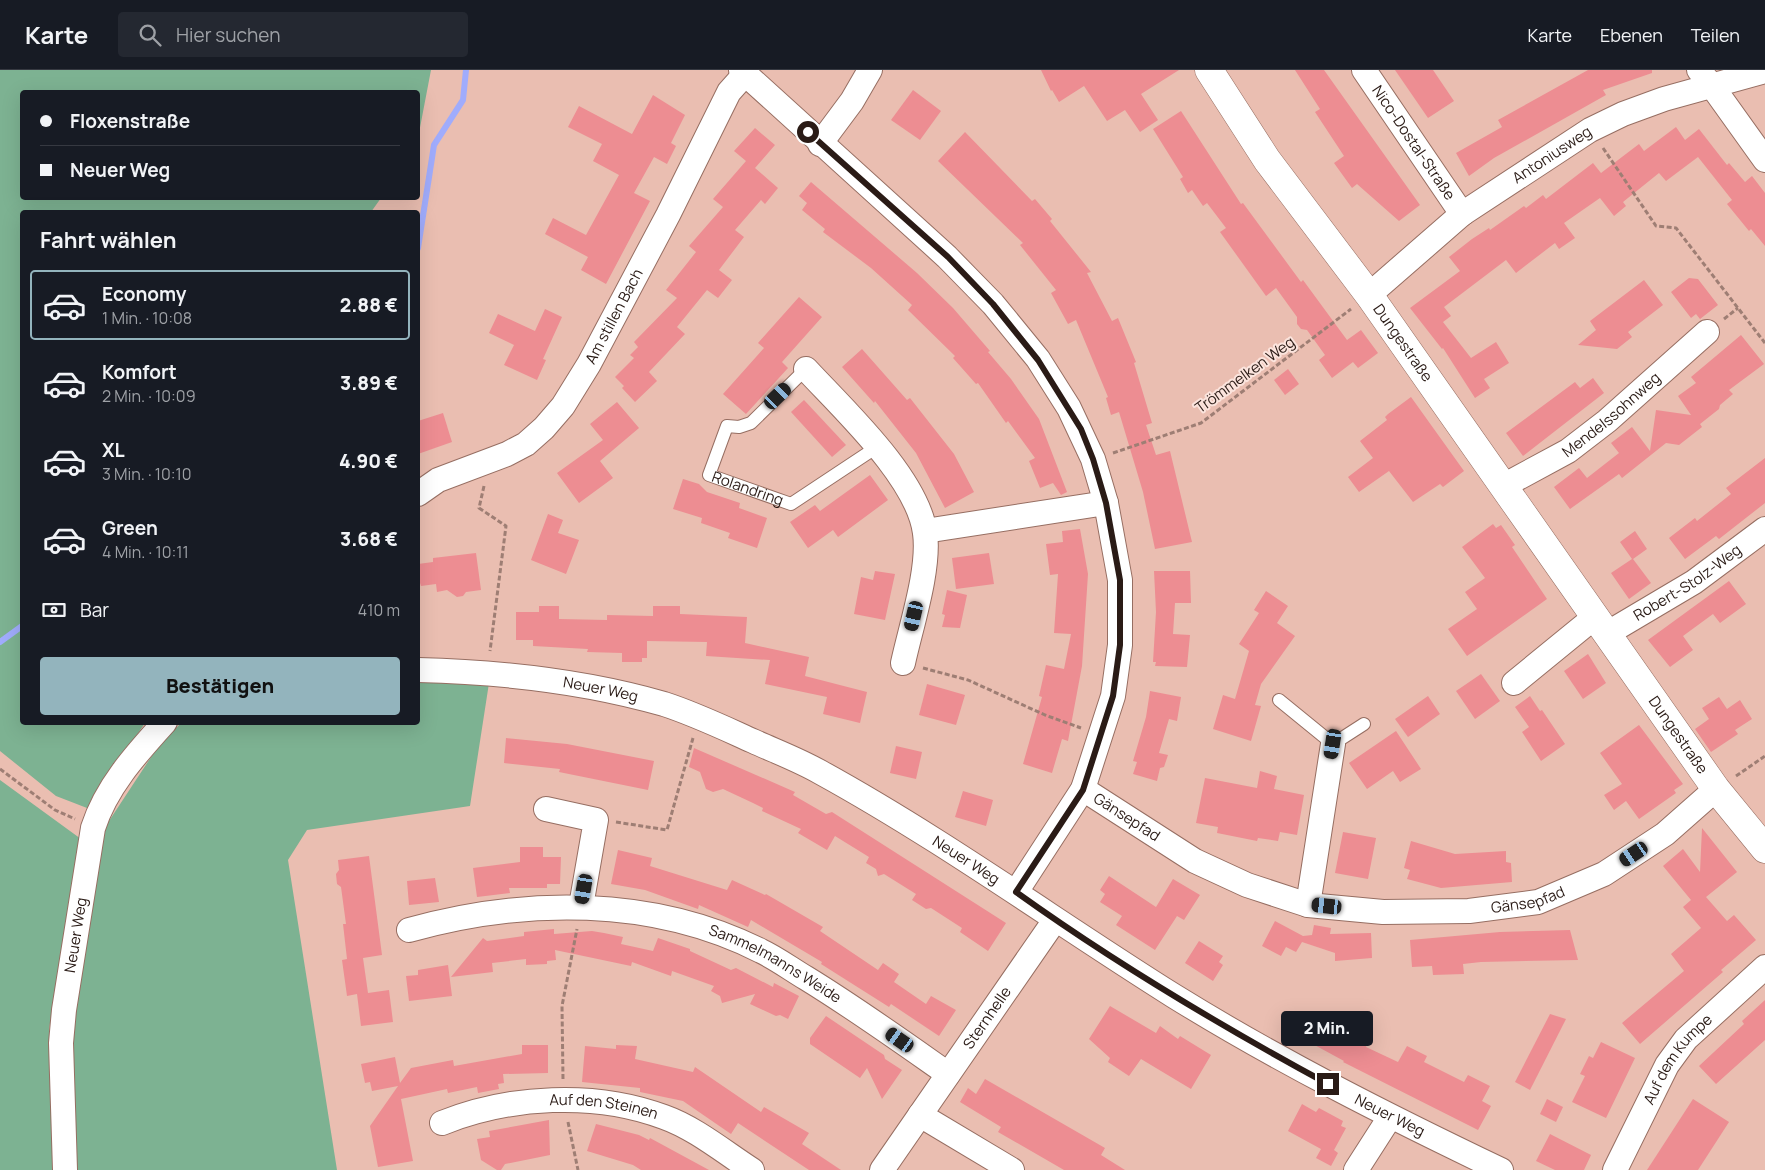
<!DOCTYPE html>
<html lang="de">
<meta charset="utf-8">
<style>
:root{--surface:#171b24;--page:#242831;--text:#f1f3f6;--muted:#9ea1a6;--line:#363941;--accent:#93b4bd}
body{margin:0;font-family:Manrope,sans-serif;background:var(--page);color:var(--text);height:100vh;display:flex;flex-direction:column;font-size:19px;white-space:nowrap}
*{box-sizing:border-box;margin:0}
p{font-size:16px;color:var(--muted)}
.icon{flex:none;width:28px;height:28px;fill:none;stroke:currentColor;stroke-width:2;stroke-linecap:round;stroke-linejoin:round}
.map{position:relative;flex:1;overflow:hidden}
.details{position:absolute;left:20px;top:140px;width:400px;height:515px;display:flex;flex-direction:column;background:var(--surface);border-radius:5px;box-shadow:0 5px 20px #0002}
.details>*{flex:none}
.guide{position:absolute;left:20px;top:20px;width:400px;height:110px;border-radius:5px;box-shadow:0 5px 20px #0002;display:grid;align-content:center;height:110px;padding:0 20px;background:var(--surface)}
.end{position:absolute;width:22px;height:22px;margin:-11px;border:6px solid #2a1b16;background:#fff;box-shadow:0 0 0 2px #fff}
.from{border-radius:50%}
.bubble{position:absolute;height:35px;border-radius:5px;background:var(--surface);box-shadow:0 5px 20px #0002;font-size:16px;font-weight:800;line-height:35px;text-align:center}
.car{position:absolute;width:15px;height:30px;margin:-15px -8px;border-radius:6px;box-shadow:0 0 4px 1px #0007;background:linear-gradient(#222 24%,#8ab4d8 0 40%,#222 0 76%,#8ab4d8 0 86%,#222 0)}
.guide b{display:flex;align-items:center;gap:18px;height:48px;font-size:19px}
.guide b+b{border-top:1px solid var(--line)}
.guide i{width:12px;height:12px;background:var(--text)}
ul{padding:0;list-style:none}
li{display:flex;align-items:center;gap:15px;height:70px;margin:0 10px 8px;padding:0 10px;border:2px solid transparent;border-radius:5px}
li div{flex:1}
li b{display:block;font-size:19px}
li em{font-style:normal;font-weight:800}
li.selected{border-color:var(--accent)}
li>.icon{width:45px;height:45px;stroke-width:1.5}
h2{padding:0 20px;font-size:22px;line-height:60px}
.pay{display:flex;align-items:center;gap:12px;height:55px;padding:0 20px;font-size:19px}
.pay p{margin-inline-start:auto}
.action{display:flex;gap:10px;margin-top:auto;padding:10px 20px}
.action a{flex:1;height:58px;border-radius:5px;background:var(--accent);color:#111;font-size:20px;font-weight:800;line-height:58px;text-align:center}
header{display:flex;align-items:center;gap:30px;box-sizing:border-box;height:70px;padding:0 25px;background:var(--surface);border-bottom:1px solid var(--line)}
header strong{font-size:24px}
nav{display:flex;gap:28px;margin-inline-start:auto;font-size:18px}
.search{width:350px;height:45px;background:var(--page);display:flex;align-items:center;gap:12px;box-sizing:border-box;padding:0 18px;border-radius:5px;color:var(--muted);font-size:19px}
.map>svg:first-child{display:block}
.green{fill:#7db292}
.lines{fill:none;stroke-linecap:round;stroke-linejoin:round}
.stream{stroke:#a0acfc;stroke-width:6}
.building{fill:#ed8d92}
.service-casing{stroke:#966e62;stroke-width:14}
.minor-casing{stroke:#966e62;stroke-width:26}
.tertiary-casing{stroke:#966e62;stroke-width:29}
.path{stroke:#9e7e74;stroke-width:3;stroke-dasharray:5 2.5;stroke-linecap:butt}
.service{stroke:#fff;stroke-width:12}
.minor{stroke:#fff;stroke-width:24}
.tertiary{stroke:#fff;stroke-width:28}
.route{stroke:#2a1b16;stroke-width:6}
.labels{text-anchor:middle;stroke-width:4;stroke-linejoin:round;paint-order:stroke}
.street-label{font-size:15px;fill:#2a1b16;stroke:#fbe4dd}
</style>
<header>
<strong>Karte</strong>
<div class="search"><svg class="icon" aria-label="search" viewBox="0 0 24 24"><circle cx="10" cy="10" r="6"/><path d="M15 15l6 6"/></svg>Hier suchen</div>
<nav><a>Karte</a><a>Ebenen</a><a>Teilen</a></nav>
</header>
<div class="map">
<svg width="1765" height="1100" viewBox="0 0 1765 1100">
<rect width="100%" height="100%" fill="#eabeb1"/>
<!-- green -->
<g class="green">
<path d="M0,0H431L418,68V22H22V128H381L371,142H22V652L145,653L87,738L56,726L0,681Z"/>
<path d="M418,612L489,613L470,736L307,760L288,790L337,1100H72V956L105,757L157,678L181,653L418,652Z"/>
<path d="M0,710L81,769L49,959L57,1100H0Z"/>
</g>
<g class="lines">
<!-- stream -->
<g class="stream">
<path d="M418,178L434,75L463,30L466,0"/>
<path d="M0,572L22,556"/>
</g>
</g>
<!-- building -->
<g class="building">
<path d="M1041,0H1179L1141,24L1158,50L1140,62L1125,40L1107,51L1084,16L1059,32L1052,20L1051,21Z"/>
<path d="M1295,0H1324L1420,135L1399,151L1357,114L1352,118L1334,93L1344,86L1315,42L1320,39Z"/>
<path d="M1395,0H1433L1454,31L1428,48Z"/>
<path d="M1588,0H1652V3L1603,20L1606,25L1494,88L1469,106L1456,83L1502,57L1498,50Z"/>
<path d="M913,20L941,41L920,70L891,50Z"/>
<path d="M653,25L685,45L671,73L676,76L667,94L654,87L634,123L650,131L606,214L581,200L588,187L545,164L553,148L586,165L619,105L593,91L602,74L568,57L579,36L632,64Z"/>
<path d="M1181,41L1241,134L1243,133L1301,212L1303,210L1347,270L1361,260L1378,283L1358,298L1353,292L1332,308L1319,290L1325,285L1307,260L1301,259L1297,254V247L1276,218L1266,226L1220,162L1226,158L1207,133L1203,136L1192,120L1188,123L1180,109L1183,107L1153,59Z"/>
<path d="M1676,57L1685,70L1699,59L1727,95L1729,93L1745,112L1752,106L1765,123V176L1751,159L1749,161L1727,134L1732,130L1698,87L1666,111L1659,103L1623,132L1626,136L1614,146L1600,128L1564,153L1575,168L1559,179L1555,173L1516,203L1506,190L1444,237L1451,246L1443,252L1471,288L1496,272L1509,293L1484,309L1490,318L1475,328L1443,278L1442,279L1410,238L1460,201L1449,187L1472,169L1489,158L1490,160L1524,136L1526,138L1543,125L1546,129L1593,93L1601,103L1639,74L1644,81Z"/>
<path d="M755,58L775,75L755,98L778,118L765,134L761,130L735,160L744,167L719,200L732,210L718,228L707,220L677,257L685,264L649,302L657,311L635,332L622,318L624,316L615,307L634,288L630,285L638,277L634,272L677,228L666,220L696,182L689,176L723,137L713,129L746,91L734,81Z"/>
<path d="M965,62L1032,131L1035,129L1052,149L1050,151L1091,202L1087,203L1112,251L1118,248L1136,292L1134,293L1152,353L1146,355L1156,385L1170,381L1192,472L1155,479L1143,422L1119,342L1111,345L1106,328L1108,327L1076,250L1068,254L1051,223L1056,220L1020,175L1023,173L938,91Z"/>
<path d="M811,112L917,203L953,238L990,281L988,282L1011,309L1039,349L1067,422L1061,425L1053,413L1040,418L1029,391L1035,388L1008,351L1006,353L978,313L976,314L953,288L955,286L908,240L912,235L871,198L823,162L825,159L802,140L807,133L799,126Z"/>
<path d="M1689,208L1698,209L1718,235L1700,249L1696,244L1691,248L1671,222Z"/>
<path d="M1644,210L1663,235L1628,262L1632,267L1617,279L1578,275L1596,260L1590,251Z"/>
<path d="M799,227L822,247L782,292L788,298L746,344L723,324L764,278L758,273Z"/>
<path d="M545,239L562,247L543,289L546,290L537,310L504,295L514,275L489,263L498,244L535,261Z"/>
<path d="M1741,265L1764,294L1729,320L1733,324L1720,335L1719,339L1700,354L1702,357L1679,375L1666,373L1622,408L1619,404L1570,439L1554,417L1579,398L1587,408L1619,383L1611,373L1632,357L1650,381L1656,340L1691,345L1678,326L1696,313L1691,307Z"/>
<path d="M862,279L907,330L910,328L954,384L974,422L945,438L916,383L875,331L874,333L842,297Z"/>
<path d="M1288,299L1299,314L1285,325L1274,310Z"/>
<path d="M1593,308L1604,323L1523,386L1506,363L1575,312L1580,318Z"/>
<path d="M1411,327L1464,401L1443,417L1440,414L1413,432L1389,401L1359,422L1348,407L1373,388L1360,371L1387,350L1385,347L1388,344Z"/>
<path d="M804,330L846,375L832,387L791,342Z"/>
<path d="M617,332L639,358L600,391L613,408L579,433L557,403L603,370L590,354Z"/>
<path d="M443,343L452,372L418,384V351Z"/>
<path d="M1765,388V433L1719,469L1716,466L1685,489L1669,468L1695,448L1697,451L1726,428L1731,424L1726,418Z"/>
<path d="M870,405L888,430L838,467L833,460L808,478L790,452L815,435L820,441Z"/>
<path d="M683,409L699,414L707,422L740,433L739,438L767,448L757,478L728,468L730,463L701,453L702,448L673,439Z"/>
<path d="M548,444L563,450L558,463L579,470L566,504L531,490Z"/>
<path d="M1493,454L1496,458L1501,455L1515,475L1512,477L1547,529L1467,586L1448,559L1477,539L1465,522L1485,508L1462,477Z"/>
<path d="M1080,459L1088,504L1082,596L1068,671L1062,669L1052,703L1023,694L1042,627L1039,626L1046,595L1064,599L1071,564L1054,563L1058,504L1050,505L1046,474L1063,472L1062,461Z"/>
<path d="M1635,461L1647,479L1633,489L1651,513L1629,529L1611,503L1632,489L1620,472Z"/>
<path d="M476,483L481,520L466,522L463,526L457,527L447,520L437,522L436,514L421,516L420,513H418V494L433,492V488Z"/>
<path d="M989,483L994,514L956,519L952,488Z"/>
<path d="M875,501L895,504L885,550L854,544L861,507L873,510Z"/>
<path d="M1154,501H1190L1191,533H1175L1173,564L1190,565L1187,597L1155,596L1156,592H1153L1156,542Z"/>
<path d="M1729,511L1746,534L1720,553L1713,544L1683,566L1693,580L1670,597L1648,570Z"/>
<path d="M947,520L967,525L960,558L942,557L945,545L942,544Z"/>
<path d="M1266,521L1288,536L1277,553L1295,566L1261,614L1255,635L1261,636L1251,671L1213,659L1223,625L1235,629L1249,581L1239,574L1259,543L1254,540Z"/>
<path d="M539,536H559V549L607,550V545L653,546V536H680V544L747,547L745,573L809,587L805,606L867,622L860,653L823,644L827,627L765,614L770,590L706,586L707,572L647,571V588H642V592H622V583L587,582L588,579L533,576V570H516V542H539Z"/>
<path d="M1588,584L1606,613L1583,629L1564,601Z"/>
<path d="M1481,604L1500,631L1475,649L1456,621Z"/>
<path d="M927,614L965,625L956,655L919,645Z"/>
<path d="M1150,621L1181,627L1177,651L1169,649L1159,683L1168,685L1164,697L1160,698L1157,711L1133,704L1137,692L1133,691L1146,647Z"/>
<path d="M1428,626L1440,644L1408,667L1395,649Z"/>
<path d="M1530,626L1540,641L1542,640L1565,674L1541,691L1522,662L1529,657L1515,637Z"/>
<path d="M1719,627L1727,639L1740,630L1752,649L1735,660L1738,664L1711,682L1695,659L1709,649L1702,638Z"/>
<path d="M1639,655L1683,714L1674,720L1676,723L1639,749L1626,731L1614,740L1604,725L1622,714L1600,683Z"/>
<path d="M1396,661L1421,699L1400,712L1393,701L1367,719L1349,693Z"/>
<path d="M506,668L567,674L654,691L648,720L559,702L560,699L504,693Z"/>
<path d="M896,676L922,682L916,709L890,703Z"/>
<path d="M694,678L795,722L793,725L826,744L832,742L1006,853L988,881L960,862L962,858L931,838L926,839L912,830L916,824L884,804L878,806L876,799L866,793L869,787L835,766L827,780L798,763L801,759L762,741L763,738L753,733L723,719L713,722L706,719L700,702L689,697Z"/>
<path d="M1260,701L1277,706L1274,719L1304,725L1297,765L1280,762L1278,771L1258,768L1257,771L1217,763L1218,757L1196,753L1205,708L1257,718Z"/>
<path d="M963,721L993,730L986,756L955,747Z"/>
<path d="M1702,758L1737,802L1706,827L1727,851L1734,845L1756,870L1721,900L1723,902L1640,974L1622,953L1684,901L1671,884L1701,858L1683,837L1691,830L1663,796L1683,779L1700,802Z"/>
<path d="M1343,762L1376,768L1368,809L1335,803Z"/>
<path d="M1411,771L1455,784L1506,781V792L1511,793L1512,812L1441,818L1407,809L1410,800L1404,798Z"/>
<path d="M520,777H543V787H561L560,814H547V818H509L510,823L477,827L473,798L520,792Z"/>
<path d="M618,780L652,788L650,796L727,820L732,810L765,825L766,824L823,857L820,861L878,900L883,893L899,904L894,912L926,934L931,926L956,940L939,966L891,934L889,937L821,894L822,892L751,850L748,857L699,835L698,839L645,820L611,814Z"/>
<path d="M369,786L382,885L363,888L368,923L389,920L393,952L361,956L357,924L347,926L342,890L347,889L343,854H346L341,817L337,814L336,804L339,800L338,790Z"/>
<path d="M1109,806L1156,837L1173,809L1200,825L1184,850L1177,846L1155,880L1116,855L1122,846L1100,832L1105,824L1100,820Z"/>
<path d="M435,808L439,832L409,835L407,811Z"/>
<path d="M1275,851L1303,866L1312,865L1314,855L1331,858L1330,864L1371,863L1372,888L1335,891V883L1302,872L1296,882L1286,877L1281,886L1262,876Z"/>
<path d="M554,859V864L592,861L604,863L623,867L621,874L653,881L658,868L690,879V881L731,900L736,898L773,917L774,913L799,926L788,949L780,945L776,946L750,934L755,924L722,933L720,926L711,921L714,916L672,901L671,906L632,892L631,896L555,880L556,890L547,891V894L526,895V889L492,893L493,902L451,907L483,868L487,871L524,866V862Z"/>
<path d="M1570,860L1578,890L1481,892L1463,894L1464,904L1433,905L1432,896L1412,897L1410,870L1500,862Z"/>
<path d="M1199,871L1223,886L1219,892L1223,895L1213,911L1185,893Z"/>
<path d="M448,895L452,926L409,931L406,906L418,905V900Z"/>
<path d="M1765,930V970L1716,1014L1699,996L1744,954L1742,951Z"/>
<path d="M1110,936L1156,963L1160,956L1178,969L1180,966L1211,985L1191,1019L1141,989L1129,1006L1108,992L1110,988L1089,969Z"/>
<path d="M1317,943L1370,968L1366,977L1398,992L1407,976L1427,986L1424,992L1464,1012L1468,1005L1490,1016L1482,1031L1491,1036L1478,1060L1343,992L1344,991L1298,966L1309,946L1314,949Z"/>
<path d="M1550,944L1566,949L1530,1020L1515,1012Z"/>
<path d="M826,946L884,985L885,989L902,1000L882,1029L867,998L860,1008L810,974V968Z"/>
<path d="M1601,972L1635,988L1606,1048L1572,1032L1585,1006L1580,1004L1589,986L1593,988Z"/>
<path d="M522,975H548V1003L503,1004L504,1013L498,1014L499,1019L478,1023L477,1017L448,1023L447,1019L401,1029L413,1091L378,1097L370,1056L398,1016L372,1021L370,1012L365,1013L361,994L395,987L400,1013L411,998L453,990L454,996L522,984Z"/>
<path d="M616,975L637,976L635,989L693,1002L695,997L761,1042L764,1037L809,1063L802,1074L841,1100H809L738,1053L731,1064L683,1031L640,1022V1018L582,1012L585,976L616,979Z"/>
<path d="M985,1009L1105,1078L1101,1085L1125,1100H1064L998,1062L1001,1057L960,1032L968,1018L976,1024Z"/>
<path d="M1547,1029L1563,1037L1556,1052L1540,1044Z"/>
<path d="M1693,1029L1729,1052L1698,1100H1647Z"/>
<path d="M1302,1034L1316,1042L1319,1038L1343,1051L1341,1056L1346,1058L1334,1080L1338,1083L1331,1096L1316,1088L1321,1079L1288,1061Z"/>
<path d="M549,1050L550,1085L505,1094L501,1100H497L481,1090L477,1069L490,1067L489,1061Z"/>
<path d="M596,1054L639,1065L649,1070L650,1068L709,1100H641L633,1095L587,1081Z"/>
<path d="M1550,1064L1591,1085L1584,1100H1555L1536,1091Z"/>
</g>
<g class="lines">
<!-- service casing -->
<g class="service-casing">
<g id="service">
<path id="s1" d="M806,299L751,353L739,357L727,356L709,405L791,434L877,377"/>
<path d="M1279,630L1333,674L1364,654"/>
</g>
</g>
<!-- minor casing -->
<g class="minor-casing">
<g id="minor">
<path d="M741,0L947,187L993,234L1038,289L1069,338L1093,389L1106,433L1120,510V575L1113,626L1083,719L1016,822"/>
<path id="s2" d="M1364,0L1462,144"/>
<path d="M1699,0L1712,16L1765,90"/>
<path d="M820,74L852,31L870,0"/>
<path id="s3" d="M1369,225L1462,144L1590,60L1623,44L1664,29L1765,1"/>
<path d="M806,299C842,338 918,408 925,463C930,499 911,556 903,593"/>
<path id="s4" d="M1505,415L1568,381L1607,351L1707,262"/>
<path id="s5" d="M418,424L438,410L507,384L526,374L544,358L563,336L589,294L668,145L729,22L745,4"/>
<path d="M925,461L1106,433"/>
<path id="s6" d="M1608,563L1694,512L1765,459"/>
<path id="s7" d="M418,600C500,602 584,611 664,634C695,644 724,658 753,671C775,681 799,690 820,702C942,769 1056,852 1174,926C1279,991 1390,1047 1501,1100"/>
<path d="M1514,613L1596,546"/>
<path id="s8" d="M1083,719L1195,791L1247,815L1308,835L1383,842L1469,841L1538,832L1604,804L1665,764L1716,719"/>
<path d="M546,739L596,750L581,836"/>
<path d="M1308,835L1333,674"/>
<path id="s9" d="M409,860C524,828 652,826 761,881C776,888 791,899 806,908C855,938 901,971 948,1004"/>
<path d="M920,1045L1012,1100"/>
<path id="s10" d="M442,1053C509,1026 595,1021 664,1047C695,1058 724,1082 752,1100"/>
<path id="s11" d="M65,1100L61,973L64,940L93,758C106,717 136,684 165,652"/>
<path id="s12" d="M882,1100L1055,850"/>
<path d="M1356,1100L1390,1047"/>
<path id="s13" d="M1615,1100L1667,995L1686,969L1765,897"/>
</g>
</g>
<!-- tertiary casing -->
<g class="tertiary-casing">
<g id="tertiary">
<path id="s14" d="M1209,0L1267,90L1369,225L1716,719L1765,779"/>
</g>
</g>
<!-- path -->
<g class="path">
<path d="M1603,78L1656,156L1676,158L1765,273"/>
<path d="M1724,249L1738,238"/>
<path d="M1113,383L1201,353L1351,239"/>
<path d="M484,416L479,438L506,456L490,581"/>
<path d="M923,598L968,610L1045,645L1081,658"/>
<path d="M0,699L55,740L75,749"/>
<path d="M1736,706L1765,686"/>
<path d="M616,752L667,760L693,668"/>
<path d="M563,1009L562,936L577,859"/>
<path d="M568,1052L578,1100"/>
</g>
<!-- service -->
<use href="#service" class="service"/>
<!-- minor -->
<use href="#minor" class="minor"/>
<!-- tertiary -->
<use href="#tertiary" class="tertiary"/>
</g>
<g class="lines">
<!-- route -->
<path class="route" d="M808,62L948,187L993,234L1038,290L1081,359L1093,389L1106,433L1120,510V575L1113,626L1083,720L1016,822C1115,893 1221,956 1328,1014"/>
</g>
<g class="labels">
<!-- street labels -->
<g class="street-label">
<text dy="5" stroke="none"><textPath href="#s2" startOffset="88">Nico-Dostal-Straße</textPath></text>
<text dy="5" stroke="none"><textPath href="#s3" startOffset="231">Antoniusweg</textPath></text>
<text dy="5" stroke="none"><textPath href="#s5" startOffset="276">Am stillen Bach</textPath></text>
<text dy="5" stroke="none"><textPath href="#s14" startOffset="335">Dungestraße</textPath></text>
<text transform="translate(1245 305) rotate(-36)" y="5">Trömmelken Weg</text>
<text dy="5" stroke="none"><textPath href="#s4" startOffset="128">Mendelssohnweg</textPath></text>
<text dy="5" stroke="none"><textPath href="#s1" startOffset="195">Rolandring</textPath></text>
<text dy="5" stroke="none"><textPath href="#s6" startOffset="94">Robert-Stolz-Weg</textPath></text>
<text dy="5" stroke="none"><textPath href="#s7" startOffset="184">Neuer Weg</textPath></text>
<text dy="5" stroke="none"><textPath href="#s14" startOffset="814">Dungestraße</textPath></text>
<text dy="5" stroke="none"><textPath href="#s8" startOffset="52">Gänsepfad</textPath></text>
<text dy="5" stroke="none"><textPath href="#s7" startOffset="590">Neuer Weg</textPath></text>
<text dy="5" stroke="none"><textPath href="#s8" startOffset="476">Gänsepfad</textPath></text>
<text dy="5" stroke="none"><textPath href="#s11" startOffset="236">Neuer Weg</textPath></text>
<text dy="5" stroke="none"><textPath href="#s9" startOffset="379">Sammelmanns Weide</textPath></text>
<text dy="5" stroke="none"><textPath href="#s12" startOffset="185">Sternhelle</textPath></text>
<text dy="5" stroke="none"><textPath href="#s13" startOffset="128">Auf dem Kumpe</textPath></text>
<text dy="5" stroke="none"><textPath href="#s10" startOffset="165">Auf den Steinen</textPath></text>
<text dy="5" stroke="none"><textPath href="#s7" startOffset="1085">Neuer Weg</textPath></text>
</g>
</g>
</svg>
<i class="end from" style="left:808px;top:62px"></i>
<i class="end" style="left:1328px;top:1014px"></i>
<div class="bubble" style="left:1281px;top:941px;width:92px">2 Min.</div>
<i class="car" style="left:778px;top:326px;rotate:46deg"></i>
<i class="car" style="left:914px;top:546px;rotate:193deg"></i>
<i class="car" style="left:1333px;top:674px;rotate:189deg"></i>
<i class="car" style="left:1634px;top:784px;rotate:236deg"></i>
<i class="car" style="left:584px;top:819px;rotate:190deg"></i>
<i class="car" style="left:1327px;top:836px;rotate:276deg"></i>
<i class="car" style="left:900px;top:970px;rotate:305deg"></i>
<div class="guide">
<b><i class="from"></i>Floxenstraße</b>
<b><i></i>Neuer Weg</b>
</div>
<section class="details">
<h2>Fahrt wählen</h2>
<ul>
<li class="selected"><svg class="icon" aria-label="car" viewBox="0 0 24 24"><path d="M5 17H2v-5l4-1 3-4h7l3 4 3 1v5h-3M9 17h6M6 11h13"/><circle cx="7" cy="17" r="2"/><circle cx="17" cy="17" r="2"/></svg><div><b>Economy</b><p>1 Min. · 10:08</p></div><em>2.88 €</em></li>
<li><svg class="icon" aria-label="car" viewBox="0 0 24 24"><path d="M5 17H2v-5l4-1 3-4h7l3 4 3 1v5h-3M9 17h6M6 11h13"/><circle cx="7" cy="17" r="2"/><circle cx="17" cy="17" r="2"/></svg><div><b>Komfort</b><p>2 Min. · 10:09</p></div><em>3.89 €</em></li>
<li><svg class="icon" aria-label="car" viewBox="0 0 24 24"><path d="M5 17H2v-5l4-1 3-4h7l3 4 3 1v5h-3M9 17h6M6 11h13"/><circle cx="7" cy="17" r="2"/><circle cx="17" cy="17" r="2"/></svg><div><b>XL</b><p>3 Min. · 10:10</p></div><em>4.90 €</em></li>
<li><svg class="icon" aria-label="car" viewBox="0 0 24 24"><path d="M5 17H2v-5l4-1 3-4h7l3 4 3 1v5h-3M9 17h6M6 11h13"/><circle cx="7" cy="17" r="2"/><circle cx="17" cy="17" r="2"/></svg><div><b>Green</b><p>4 Min. · 10:11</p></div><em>3.68 €</em></li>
</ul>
<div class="pay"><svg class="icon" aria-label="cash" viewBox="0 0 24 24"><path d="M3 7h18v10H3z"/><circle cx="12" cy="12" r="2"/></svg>Bar<p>410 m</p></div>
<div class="action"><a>Bestätigen</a></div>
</section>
</div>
